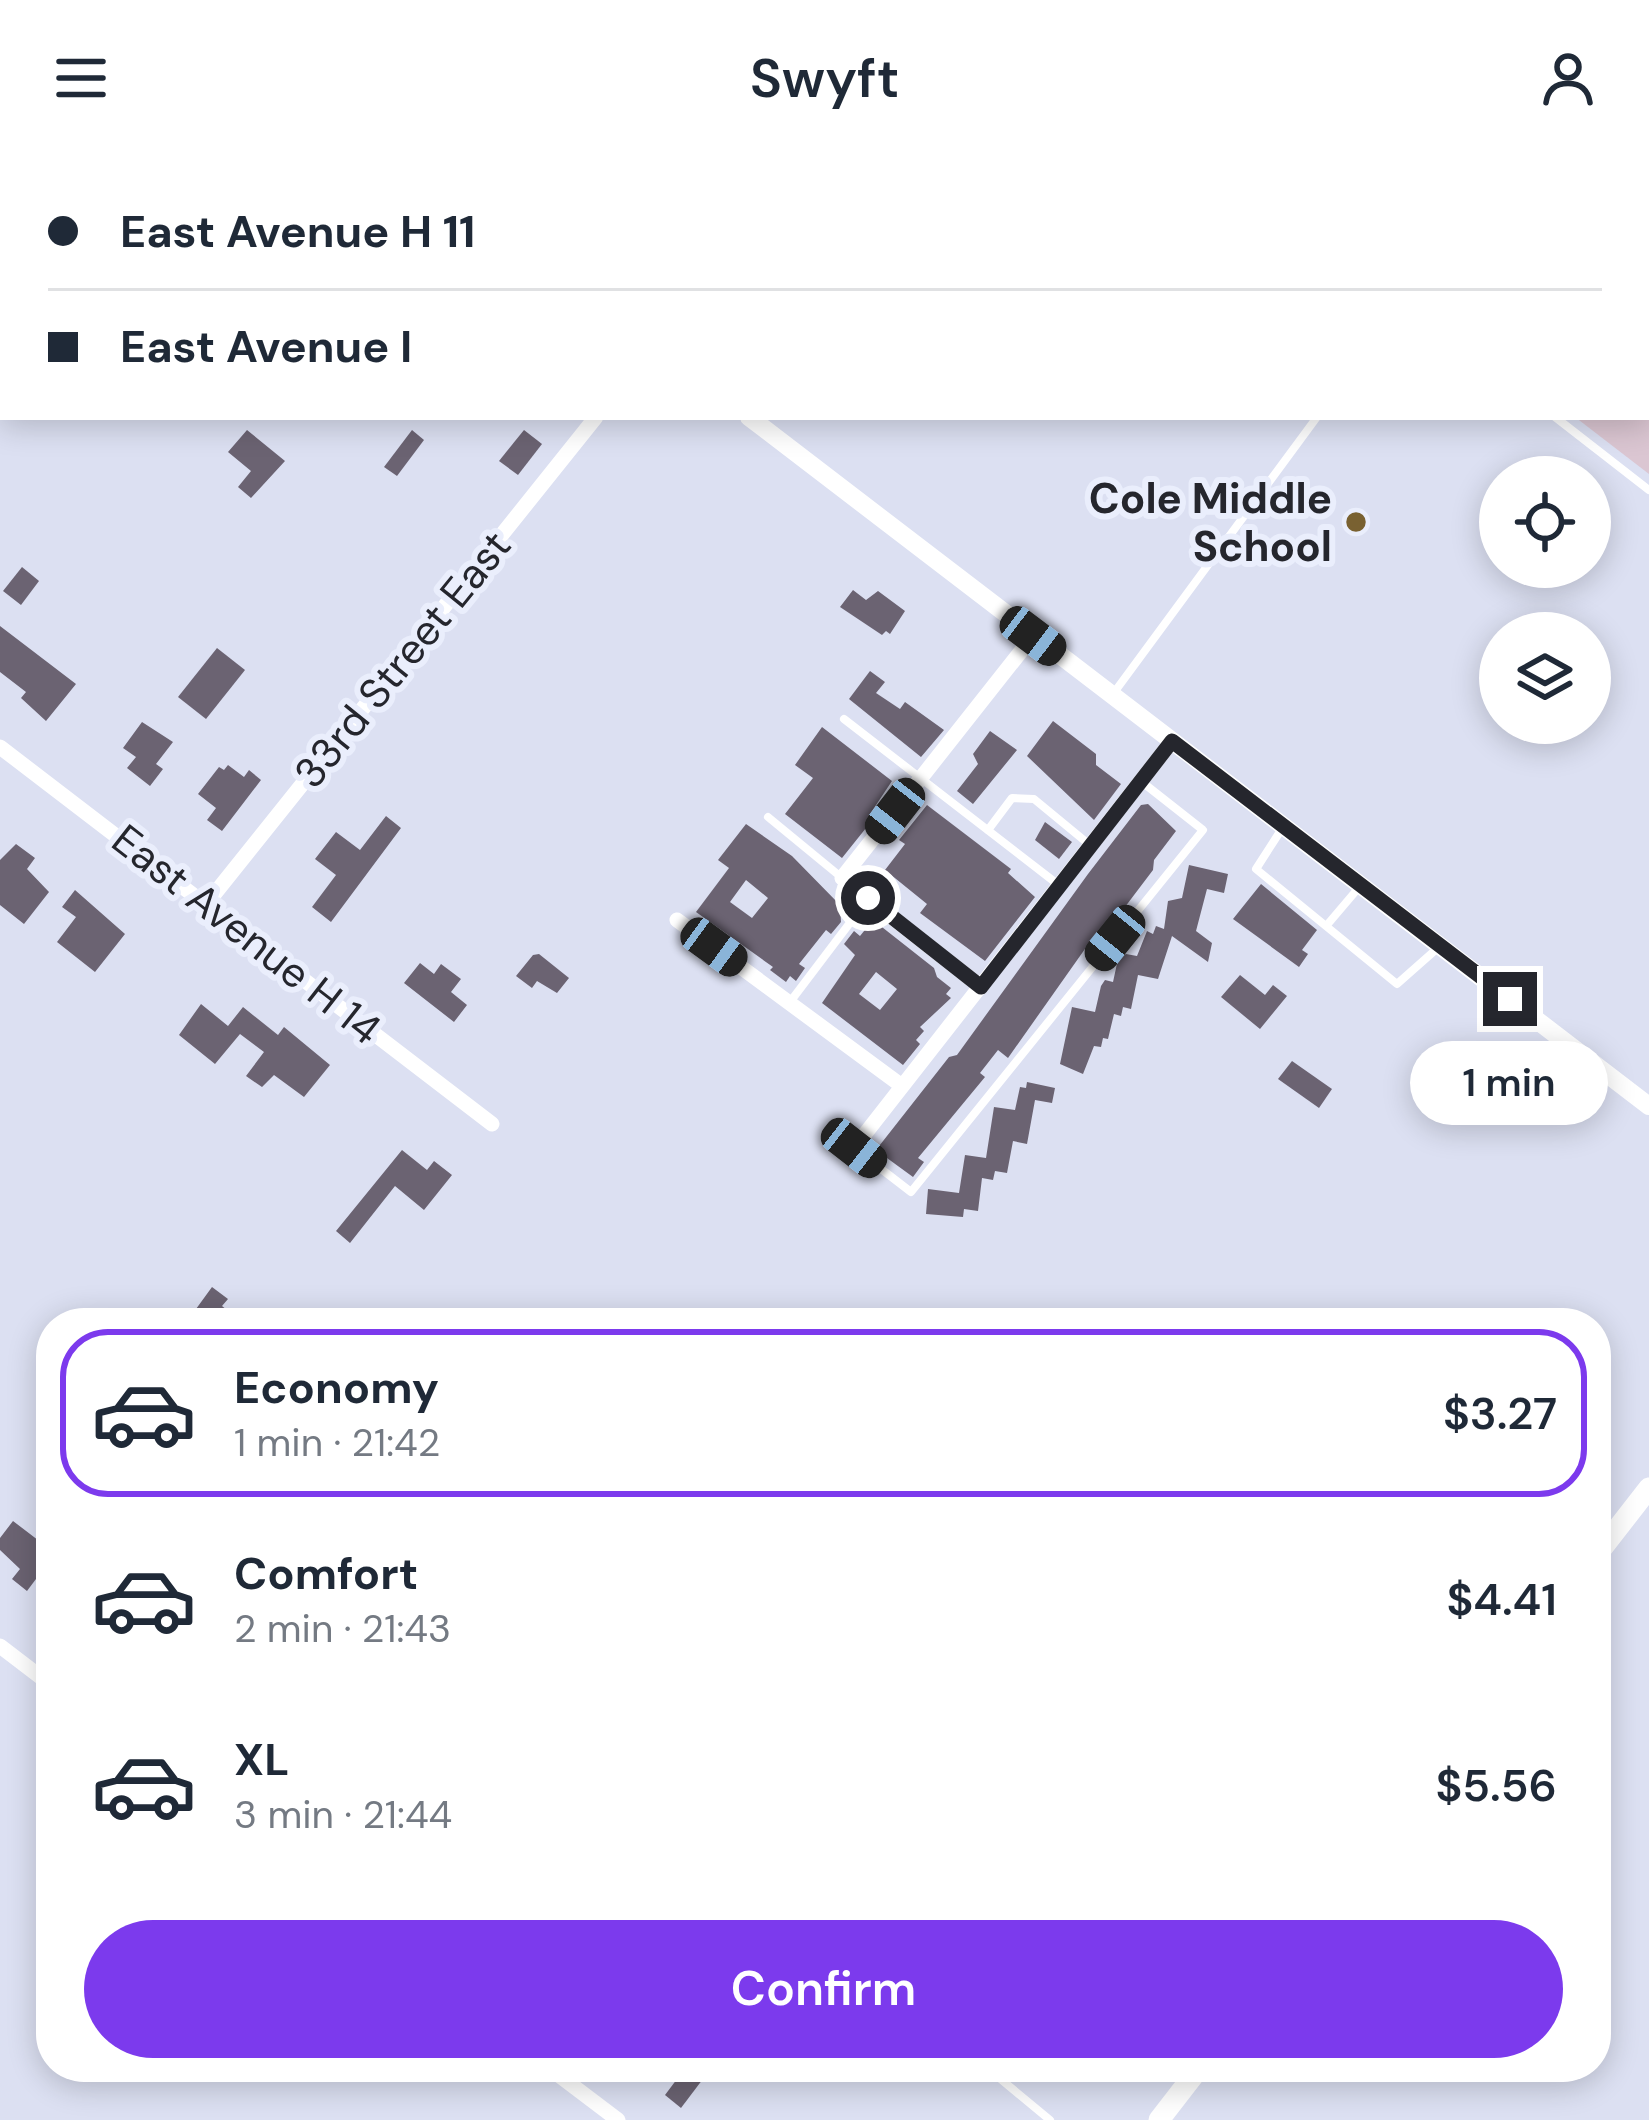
<!DOCTYPE html>
<meta charset="utf-8">
<style>
:root{--surface:#fff;--page:#f2f2f3;--text:#1f2937;--muted:#747a83;--line:#e0e1e3;--accent:#7c3aed}
body{margin:0;font-family:"DM Sans",sans-serif;background:var(--page);color:var(--text);height:100vh;display:flex;flex-direction:column;font-size:45px;white-space:nowrap}
*{box-sizing:border-box;margin:0}
p{font-size:39px;color:var(--muted)}
.icon{flex:none;width:66px;height:66px;fill:none;stroke:currentColor;stroke-width:2;stroke-linecap:round;stroke-linejoin:round}
.map{position:relative;flex:1;overflow:hidden}
.drawer{position:absolute;left:36px;top:1152px;width:1575px;height:774px;display:flex;flex-direction:column;background:var(--surface);border-radius:48px;box-shadow:0 6px 30px #0003}
.drawer>*{flex:none}
.guide{position:absolute;left:0px;top:0px;width:1650px;height:264px;box-shadow:0 6px 30px #0003;display:grid;align-content:center;height:264px;padding:0 48px;background:var(--surface)}
.tools{position:absolute;left:1479px;top:300px;display:grid;gap:24px}
.tools a{display:grid;place-items:center;width:132px;height:132px;border-radius:50%;background:var(--surface);box-shadow:0 6px 30px #0003;font-size:60px}
.end{position:absolute;width:54px;height:54px;margin:-27px;border:15px solid #25262d;background:#fff;box-shadow:0 0 0 6px #fff}
.from{border-radius:50%}
.bubble{position:absolute;height:84px;border-radius:42px;background:var(--surface);box-shadow:0 6px 30px #0003;font-size:39px;font-weight:600;line-height:84px;text-align:center}
.car{position:absolute;width:36px;height:72px;margin:-36px -18px;border-radius:15px;box-shadow:0 0 9px 3px #0007;background:linear-gradient(#222 24%,#8ab4d8 0 40%,#222 0 76%,#8ab4d8 0 86%,#222 0)}
.guide b{display:flex;align-items:center;gap:42px;height:114px;font-size:45px}
.guide b+b{border-top:3px solid var(--line)}
.guide i{width:30px;height:30px;background:var(--text)}
ul{padding:21px 0 0;list-style:none}
li{display:flex;align-items:center;gap:36px;height:168px;margin:0 24px 18px;padding:0 24px;border:6px solid transparent;border-radius:48px}
li div{flex:1}
li b{display:block;font-size:45px}
li em{font-style:normal;font-weight:600}
li.selected{border-color:var(--accent)}
li>.icon{width:108px;height:108px;stroke-width:1.5}
.action{display:flex;gap:24px;margin-top:auto;padding:24px 48px}
.action a{flex:1;height:138px;border-radius:72px;background:var(--accent);color:#fff;font-size:48px;font-weight:600;line-height:138px;text-align:center}
header{display:flex;justify-content:space-between;align-items:center;height:156px;padding:0 48px;background:var(--surface);font-size:54px;font-weight:600}
.map>svg:first-child{display:block}
.green{fill:#dbc6d2}
.building{fill:#6b6372;fill-rule:evenodd}
.lines{fill:none;stroke-linecap:round;stroke-linejoin:round}
.path{stroke:#9c9fad;stroke-width:3;stroke-dasharray:9 9;stroke-linecap:butt}
.service{stroke:#fff;stroke-width:8}
.minor{stroke:#fff;stroke-width:15}
.tertiary{stroke:#fff;stroke-width:18}
.secondary{stroke:#fff;stroke-width:21}
.route{stroke:#25262d;stroke-width:15}
.poi-dot{fill:#796131;stroke:#eaeefc;stroke-width:4.5}
.labels{text-anchor:middle;stroke-width:12;stroke-linejoin:round;paint-order:stroke}
.poi-label{font-size:42px;font-weight:bold;fill:#25262d;stroke:#eaeefc;text-anchor:end}
.street-label{font-size:42px;fill:#25262d;stroke:#eaeefc}
</style>
<header><svg class="icon" aria-label="menu" viewBox="0 0 24 24"><path d="M4 6h16M4 12h16M4 18h16"/></svg>Swyft<svg class="icon" aria-label="person" viewBox="0 0 24 24"><circle cx="12" cy="8" r="4"/><path d="M4 21q1-7 8-7t8 7"/></svg></header>
<div class="map">
<svg width="1649" height="1964" viewBox="0 0 1649 1964">
<rect width="100%" height="100%" fill="#dce0f2"/>
<!-- green -->
<path class="green" d="M1649,135V318L1575,261H1647Z"/>
<!-- building -->
<g class="building">
<path d="M247,274L285,305L251,342L238,331L251,315L228,296Z"/>
<path d="M412,274L424,284L397,320L384,311Z"/>
<path d="M524,274L542,288L518,319L499,305Z"/>
<path d="M22,411L39,425L21,449L3,435Z"/>
<path d="M853,434L866,444L878,435L905,455L890,478L886,475L882,479L840,451Z"/>
<path d="M0,470L76,528L46,565L21,542L26,536L0,516Z"/>
<path d="M217,492L245,514L206,563L178,541Z"/>
<path d="M870,515L885,526L876,537L900,553L905,546L944,574L921,601L849,543Z"/>
<path d="M1053,565L1096,598V609L1121,628L1094,664L1027,600Z"/>
<path d="M142,566L173,586L156,608L163,613L150,630L127,612L136,601L123,592Z"/>
<path d="M822,571L892,625L866,664L870,667L842,702L785,658L813,622L795,609Z"/>
<path d="M990,575L1017,594L973,648L957,635L978,608L973,598Z"/>
<path d="M228,609L244,621L249,614L261,624L222,675L207,664L216,652L198,638L219,611L224,614Z"/>
<path d="M1148,648L1176,675L1154,704L1153,714L1103,780L1097,777L1092,783L1008,902L998,894L980,917L985,921L918,1002L924,1006L913,1021L876,994L949,901L957,899L1088,718L1141,649Z"/>
<path d="M927,649L1011,713L1008,717L1035,741L985,805L920,757L927,748L885,714L905,688L899,684Z"/>
<path d="M386,660L401,672L331,766L312,751L336,719L315,703L336,676L360,694Z"/>
<path d="M1045,666L1072,686L1059,703L1035,684Z"/>
<path d="M746,668L792,700L840,749L841,766L831,778L826,774L799,808L805,812L796,825L790,820L786,826L770,814L773,811L696,756L729,712L718,704ZM746,724L768,742L752,762L730,746Z"/>
<path d="M16,688L35,702L27,713L49,736L24,768L0,749V704Z"/>
<path d="M1189,709L1228,718L1224,737L1207,733L1196,775L1212,787L1208,806L1172,780L1158,823L1138,819L1131,853L1123,851L1121,860L1114,858L1108,883L1103,882L1101,891L1094,890L1083,918L1060,908L1072,851L1095,856L1101,830L1105,824L1113,826L1118,803L1126,798L1137,800L1147,775L1153,778L1156,770L1164,773L1168,745L1182,742Z"/>
<path d="M1261,728L1317,774L1302,794L1308,798L1299,811L1233,763Z"/>
<path d="M75,734L125,778L95,816L57,786L76,761L62,751Z"/>
<path d="M873,764L934,812L937,821L951,832L946,838L951,842L920,871L924,875L916,884L920,888L903,909L822,847L855,799L844,788L854,775L860,780ZM876,816L897,833L880,854L859,838Z"/>
<path d="M539,798L569,822L557,837L537,825L532,832L516,820L533,799Z"/>
<path d="M420,807L434,818L441,808L461,823L451,836L467,849L454,866L404,827Z"/>
<path d="M1240,819L1265,839L1273,829L1287,840L1260,873L1221,841Z"/>
<path d="M201,848L228,870L243,851L278,879L284,871L330,909L304,941L274,919L262,931L246,920L264,896L240,878L215,908L179,879Z"/>
<path d="M1292,905L1332,933L1319,952L1278,923Z"/>
<path d="M1027,926L1055,932L1052,947L1035,944L1027,988L1013,985L1007,1017L995,1015L993,1024L982,1022L978,1055L964,1053L963,1061L926,1058L928,1033L959,1037L965,999L986,1002L994,951L1015,954L1020,931L1026,932Z"/>
<path d="M402,994L427,1014L434,1005L452,1019L424,1054L395,1030L350,1087L336,1075Z"/>
<path d="M212,1131L228,1143L222,1150L243,1167H215L196,1153Z"/>
<path d="M13,1365L51,1394V1403L27,1435L12,1423L20,1413L0,1394V1382Z"/>
<path d="M686,1911H712L681,1952L665,1939Z"/>
</g>
<g class="lines">
<!-- path -->
<g class="path">
<path d="M1407,0L1409,3"/>
<path d="M1556,0L1560,3"/>
<path d="M1594,3L1597,0"/>
</g>
<!-- service -->
<g class="service">
<path d="M1384,0L1386,3"/>
<path d="M123,3L125,0"/>
<path d="M1555,261L1649,334"/>
<path d="M1113,538L1317,261"/>
<path d="M844,563L1060,730"/>
<path d="M768,661L841,721"/>
<path d="M1283,671L1256,713L1397,828L1440,790"/>
<path d="M988,674L1012,642L1034,643L1091,690"/>
<path d="M1327,769L1361,729"/>
<path d="M790,846L868,743"/>
<path d="M854,992L911,1036L1203,674L1142,626"/>
<path d="M986,1911L1050,1964"/>
</g>
<!-- minor -->
<g class="minor">
<path d="M0,591L492,968"/>
<path d="M208,746L596,261"/>
<path d="M677,764L902,930"/>
<path d="M981,831L842,722L1033,480"/>
<path d="M854,992L1172,585"/>
<path d="M0,1490L51,1529"/>
<path d="M548,1911L618,1964"/>
</g>
<!-- tertiary -->
<g class="tertiary">
<path d="M400,0L404,3"/>
<path d="M749,261L1649,950"/>
</g>
<!-- secondary -->
<g class="secondary">
<path d="M1596,1400L1649,1332"/>
<path d="M1159,1964L1200,1911"/>
</g>
</g>
<g class="lines">
<!-- route -->
<path class="route" d="M868,742L981,831L1172,585L1510,843"/>
</g>
<!-- markers -->
<circle class="poi-dot" cx="1356" cy="366" r="12"/>
<g class="labels">
<!-- poi labels -->
<g class="poi-label">
<text x="1332" y="357">Cole Middle<tspan x="1332" dy="48">School</tspan></text>
</g>
<!-- street labels -->
<g class="street-label">
<text transform="translate(402 503) rotate(-51)" y="15">33rd Street East</text>
<text transform="translate(247 778) rotate(38)" y="15">East Avenue H 14</text>
</g>
</g>
</svg>
<div class="tools">
<a><svg class="icon" aria-label="locate" viewBox="0 0 24 24"><circle cx="12" cy="12" r="6"/><path d="M12 2v4M12 18v4M2 12h4M18 12h4"/></svg></a>
<a><svg class="icon" aria-label="layers" viewBox="0 0 24 24"><path d="M12 4l9 5-9 5-9-5zM3 14l9 5 9-5"/></svg></a>
</div>
<i class="end from" style="left:868px;top:742px"></i>
<i class="end" style="left:1510px;top:843px"></i>
<div class="bubble" style="left:1410px;top:885px;width:198px">1 min</div>
<i class="car" style="left:1033px;top:480px;rotate:127deg"></i>
<i class="car" style="left:895px;top:655px;rotate:218deg"></i>
<i class="car" style="left:1115px;top:782px;rotate:219deg"></i>
<i class="car" style="left:714px;top:791px;rotate:126deg"></i>
<i class="car" style="left:854px;top:992px;rotate:128deg"></i>
<div class="guide">
<b><i class="from"></i>East Avenue H 11</b>
<b><i></i>East Avenue I</b>
</div>
<section class="drawer">
<ul>
<li class="selected"><svg class="icon" aria-label="car" viewBox="0 0 24 24"><path d="M5 17H2v-5l4-1 3-4h7l3 4 3 1v5h-3M9 17h6M6 11h13"/><circle cx="7" cy="17" r="2"/><circle cx="17" cy="17" r="2"/></svg><div><b>Economy</b><p>1 min · 21:42</p></div><em>$3.27</em></li>
<li><svg class="icon" aria-label="car" viewBox="0 0 24 24"><path d="M5 17H2v-5l4-1 3-4h7l3 4 3 1v5h-3M9 17h6M6 11h13"/><circle cx="7" cy="17" r="2"/><circle cx="17" cy="17" r="2"/></svg><div><b>Comfort</b><p>2 min · 21:43</p></div><em>$4.41</em></li>
<li><svg class="icon" aria-label="car" viewBox="0 0 24 24"><path d="M5 17H2v-5l4-1 3-4h7l3 4 3 1v5h-3M9 17h6M6 11h13"/><circle cx="7" cy="17" r="2"/><circle cx="17" cy="17" r="2"/></svg><div><b>XL</b><p>3 min · 21:44</p></div><em>$5.56</em></li>
</ul>
<div class="action"><a>Confirm</a></div>
</section>
</div>
